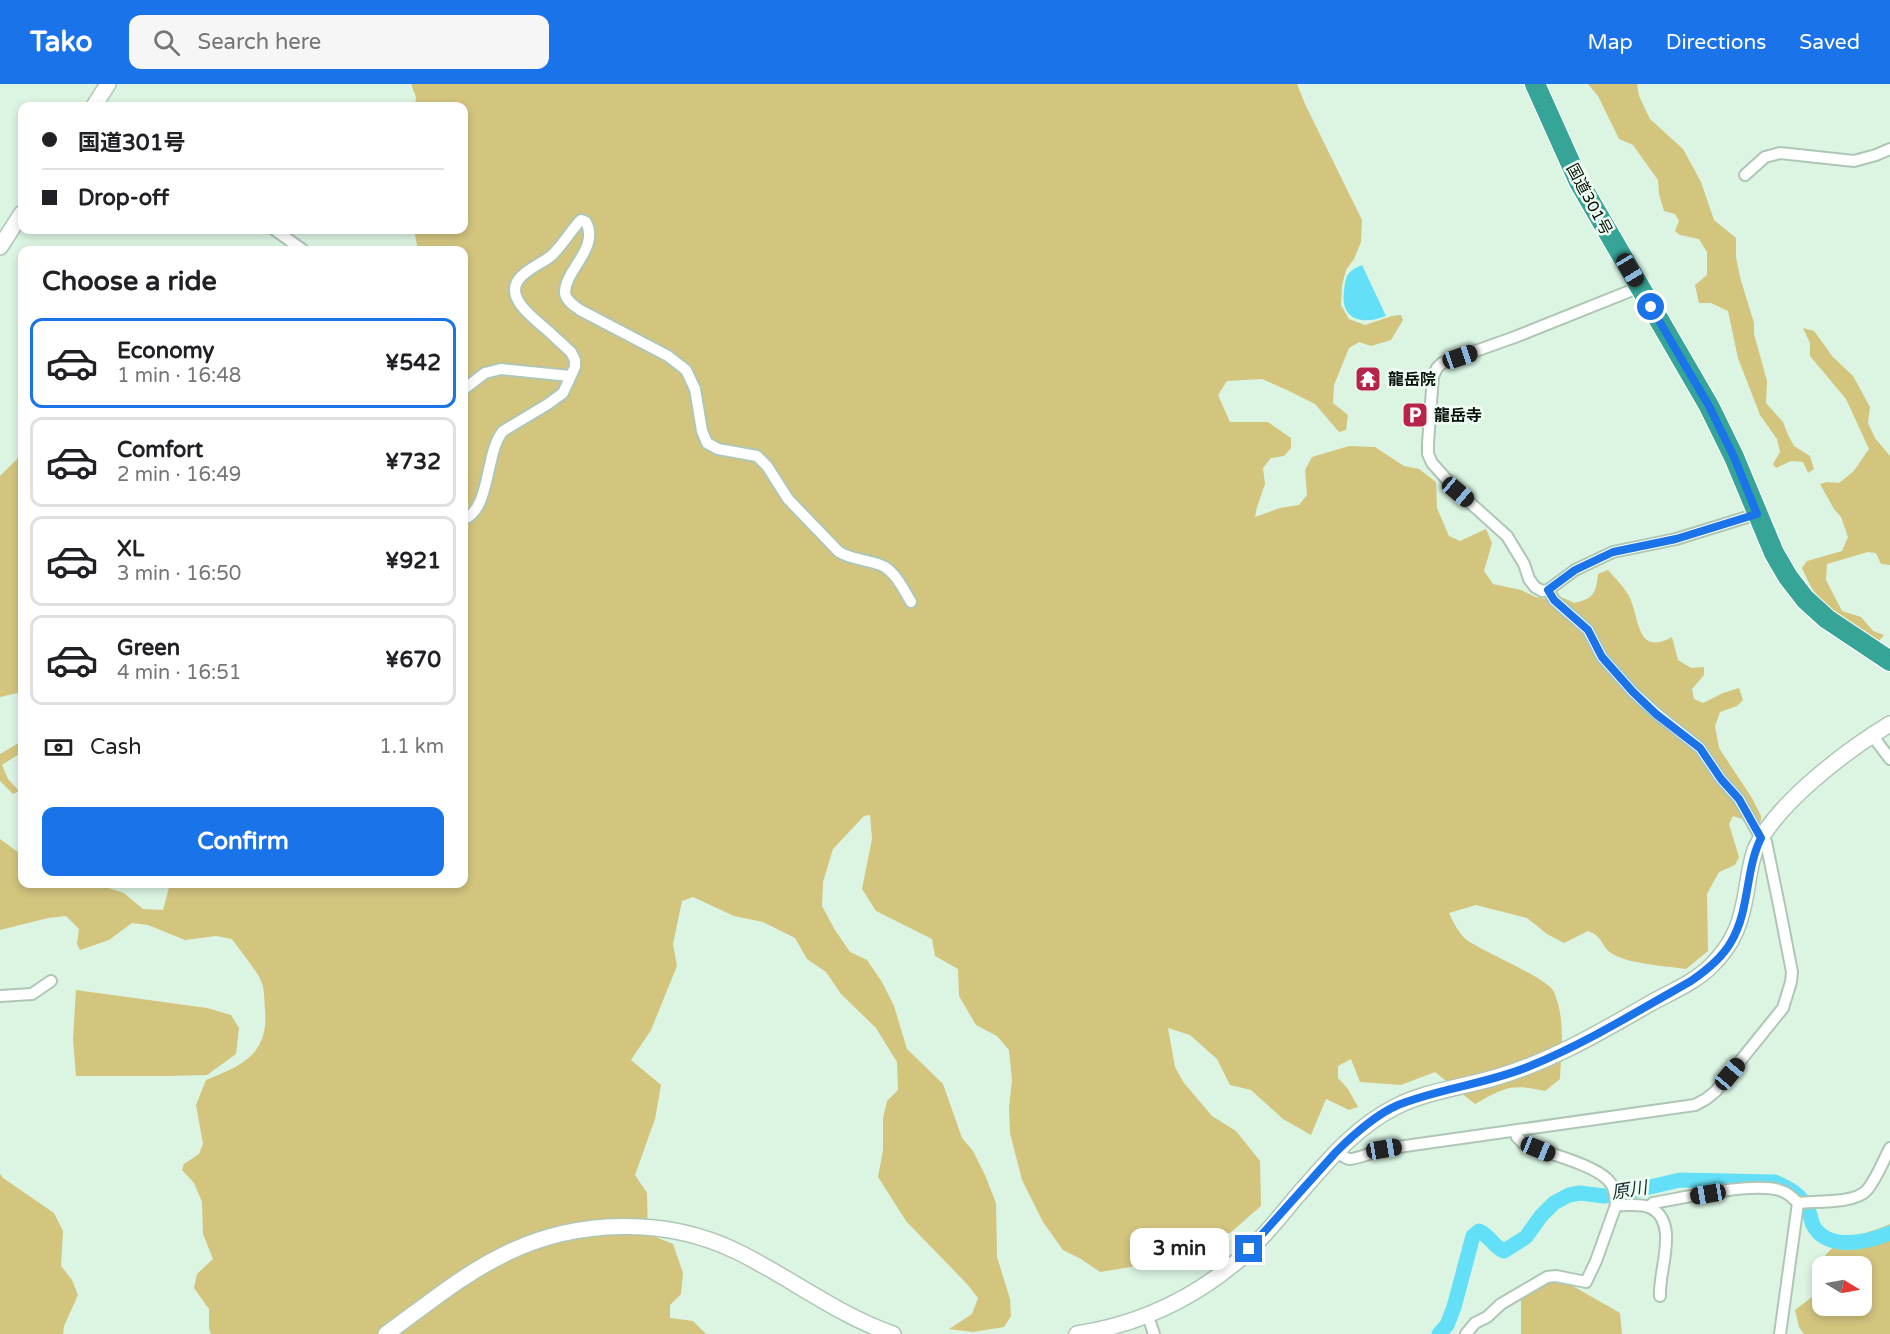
<!DOCTYPE html>
<meta charset="utf-8">
<style>
:root{--surface:#fff;--page:#f6f6f6;--text:#202124;--muted:#757577;--line:#e0e0e0;--accent:#1a73e8}
body{margin:0;font-family:"Varela Round","Noto Sans JP",sans-serif;background:var(--page);color:var(--text);height:100vh;display:flex;flex-direction:column;font-size:22px;white-space:nowrap}
*{box-sizing:border-box;margin:0}
p{font-size:20px;color:var(--muted)}
.icon{flex:none;width:33px;height:33px;fill:none;stroke:currentColor;stroke-width:2;stroke-linecap:round;stroke-linejoin:round}
.map{position:relative;flex:1;overflow:hidden}
.panel{position:absolute;left:18px;top:162px;width:450px;height:642px;display:flex;flex-direction:column;background:var(--surface);border-radius:12px;box-shadow:0 3px 9px #0003}
.panel>*{flex:none}
.top-card{position:absolute;left:18px;top:18px;width:450px;height:132px;border-radius:12px;box-shadow:0 3px 9px #0003;display:grid;align-content:center;height:132px;padding:0 24px;background:var(--surface)}
.needle{width:39px;rotate:100deg}
.fabs{position:absolute;left:1812px;top:1172px;display:grid;gap:12px}
.fabs a{display:grid;place-items:center;width:60px;height:60px;border-radius:12px;background:var(--surface);box-shadow:0 3px 9px #0003;font-size:30px}
.end{position:absolute;width:27px;height:27px;margin:-14px;border:8px solid #1a73e8;background:#fff;box-shadow:0 0 0 3px #fff}
.from{border-radius:50%}
.bubble{position:absolute;height:42px;border-radius:12px;background:var(--surface);box-shadow:0 3px 9px #0003;font-size:20px;font-weight:700;line-height:42px;text-align:center}
.car{position:absolute;width:18px;height:36px;margin:-18px -9px;border-radius:8px;box-shadow:0 0 4px 2px #0007;background:linear-gradient(#222 24%,#8ab4d8 0 40%,#222 0 76%,#8ab4d8 0 86%,#222 0)}
.top-card b{display:flex;align-items:center;gap:21px;height:57px;font-size:22px}
.top-card b+b{border-top:2px solid var(--line)}
.top-card i{width:15px;height:15px;background:var(--text)}
ul{padding:0;list-style:none}
li{display:flex;align-items:center;gap:18px;height:90px;margin:0 12px 9px;padding:0 12px;border:3px solid var(--line);border-radius:12px}
li div{flex:1}
li b{display:block;font-size:22px}
li em{font-style:normal;font-weight:700}
li.active{border-color:var(--accent)}
li>.icon{width:54px;height:54px;stroke-width:1.5}
h2{padding:0 24px;font-size:27px;line-height:72px}
.pay{display:flex;align-items:center;gap:15px;height:66px;padding:0 24px;font-size:22px}
.pay p{margin-inline-start:auto}
.primary-button{display:flex;gap:12px;margin-top:auto;padding:12px 24px}
.primary-button a{flex:1;height:69px;border-radius:12px;background:var(--accent);color:#fff;font-size:24px;font-weight:700;line-height:69px;text-align:center}
header{display:flex;align-items:center;gap:36px;box-sizing:border-box;height:84px;padding:0 30px;background:var(--accent);color:#fff}
header strong{font-size:28px}
nav{display:flex;gap:33px;margin-inline-start:auto;font-size:21px}
.search{width:420px;height:54px;background:var(--page);display:flex;align-items:center;gap:15px;box-sizing:border-box;padding:0 21px;border-radius:12px;color:var(--muted);font-size:22px}
.map>svg:first-child{display:block}
.green{fill:#d3c47e;fill-rule:evenodd}
.water{fill:#63e0f7}
.lines{fill:none;stroke-linecap:round;stroke-linejoin:round}
.river{stroke:#63e0f7;stroke-width:15}
.street-casing{stroke:#aec7b5;stroke-width:14}
.secondary-casing{stroke:#aec7b5;stroke-width:18}
.highway-casing{stroke:#fff;stroke-width:22}
.street{stroke:#fff;stroke-width:10}
.secondary{stroke:#fff;stroke-width:15}
.highway{stroke:#36a496;stroke-width:20}
.route{stroke:#1a73e8;stroke-width:8}
.labels{text-anchor:middle;stroke-width:5;stroke-linejoin:round;paint-order:stroke}
.street-label{font-size:16px;fill:#060f09;stroke:#f0fff4}
.poi-label{font-size:16px;font-weight:bold;fill:#060f09;stroke:#f0fff4;text-anchor:start}
.water-label{font-size:18px;font-style:italic;fill:#182d32;stroke:#f0fff4}
</style>
<header>
<strong>Tako</strong>
<div class="search"><svg class="icon" aria-label="search" viewBox="0 0 24 24"><circle cx="10" cy="10" r="6"/><path d="M15 15l6 6"/></svg>Search here</div>
<nav><a>Map</a><a>Directions</a><a>Saved</a></nav>
</header>
<div class="map">
<svg width="1890" height="1250" viewBox="0 0 1890 1250">
<rect width="100%" height="100%" fill="#dcf5e3"/>
<!-- green -->
<g class="green">
<path d="M411,0H1297L1305,20L1362,136L1361,158L1354,175L1346,186L1342,201L1341,221L1349,235L1365,241L1392,232L1401,231L1403,236L1391,256L1371,262L1359,258L1349,264L1334,301L1333,319L1348,331L1346,346L1339,348L1315,320L1287,306L1262,295L1227,297L1218,311L1230,338H1268L1291,354V364L1284,372L1271,374L1263,384L1265,400L1257,423L1255,433L1280,424L1299,421L1307,411L1305,386L1312,373L1349,362L1375,363L1404,382L1419,385L1436,398L1437,424L1449,452L1460,457L1486,445L1492,459L1484,487L1493,500L1521,506L1536,513L1547,515L1564,514L1574,519C1593,515 1596,510 1598,490L1608,486C1615,494 1624,503 1629,512C1640,534 1636,573 1672,553L1678,576L1691,584L1704,583V591L1692,605L1694,615L1703,619L1723,609L1739,604L1743,616L1737,622L1720,628L1715,642L1719,664L1752,714L1761,732V737L1755,743L1748,737L1733,732L1729,740L1739,773L1735,781L1719,788L1707,810L1708,867L1686,885C1666,882 1627,880 1611,869C1600,861 1604,853 1588,847L1564,859L1547,850L1527,834L1476,821L1449,829C1453,837 1459,851 1467,856C1483,868 1548,894 1554,908C1566,936 1561,967 1560,995L1545,1007C1512,999 1503,1004 1475,1020L1435,988L1401,1001L1360,998L1351,975L1338,982V994L1348,1005L1358,1023L1349,1026L1326,1015L1311,1051L1283,1035L1251,1006L1230,1001L1217,975L1190,951L1168,944L1175,983L1184,999L1212,1032L1236,1047L1260,1077L1261,1122L1230,1149H1200L1168,1169L1131,1183L1100,1188L1081,1175L1063,1166L1043,1138L1022,1096L1010,1049L1009,1023L1012,996L1009,966L997,952L976,941L959,912L958,885L935,872L932,855L876,827L862,805L872,755L870,731L864,732L833,765L823,798L822,822L835,846L850,868L867,876L882,898L894,922L907,965L943,1000L962,1054L973,1067L985,1091L996,1119L997,1173L1010,1215L1011,1232L1004,1243L973,1248L949,1245L972,1230L978,1214L967,1200L906,1137L878,1093L883,1066V1034L887,1017L898,1006L897,978L876,944L841,910L826,888L807,875L795,854L763,838L734,832L693,813L682,817L673,860L677,882L651,946L631,976L661,1001L655,1035L635,1091L647,1109L648,1150L673,1160L683,1189L681,1210L670,1221V1234L693,1237L706,1250H211L209,1244V1225L194,1204L197,1190L213,1175L203,1150L202,1118L194,1099L182,1086L184,1080L199,1070L203,1060L196,1021L206,996C243,981 269,970 265,925C264,916 265,905 261,897C256,885 240,867 232,855L216,852L185,856L148,841L132,839L109,856L80,866L77,860L79,845L66,832L48,834L0,846V755L22,771V800H96L124,809L143,825L163,826L170,800H464V166H418L414,146H464V22H415L416,13Z"/>
<path d="M1588,0H1637L1639,12L1650,35L1683,65L1701,98L1714,136L1736,154V173L1740,193L1754,239V250L1767,297L1766,319L1783,338L1788,351L1794,362L1810,372L1814,385L1808,389L1803,378L1791,377L1776,384L1773,380L1780,368L1777,355L1760,331L1738,274L1728,227L1711,219H1699L1695,201L1707,191V168L1699,155L1680,151L1675,147L1679,137L1675,130L1664,127L1659,110L1658,96L1633,61L1619,55L1598,12Z"/>
<path d="M1803,244L1814,247L1833,273L1853,292L1870,323L1868,339L1875,354L1890,372V481L1881,480L1876,469L1868,468L1827,480L1826,496L1842,527L1861,533L1873,547L1884,551L1879,557C1857,543 1831,530 1815,509C1810,502 1806,493 1802,484L1807,477L1842,467L1848,453L1841,433L1834,425L1820,400L1827,398L1839,399L1853,388L1869,365L1846,315L1810,272V259Z"/>
<path d="M22,367V608L0,613V392L21,371Z"/>
<path d="M22,657V668L2,681L8,695L19,707L13,710L0,697V670Z"/>
<path d="M76,906L207,924L231,931L239,944L236,970L207,991L167,992H76L73,955Z"/>
<path d="M0,1090L3,1094L54,1129L63,1147L61,1182L72,1196L78,1211L64,1242L63,1250H0Z"/>
<path d="M1890,1140V1250H1804L1799,1243L1795,1226L1821,1206L1816,1186C1833,1151 1859,1154 1890,1140ZM1822,1182H1862V1221H1822Z"/>
<path d="M1547,1198L1571,1201L1620,1229L1622,1250H1521V1213Z"/>
</g>
<!-- water -->
<path class="water" d="M1362,181L1386,232C1363,241 1340,237 1344,207C1345,200 1345,194 1349,189C1353,185 1357,183 1362,181Z"/>
<g class="lines">
<!-- river -->
<path class="river" d="M1439,1250L1447,1241L1454,1223L1473,1152L1479,1147C1493,1154 1492,1162 1504,1167L1526,1153L1541,1132L1554,1119L1569,1111L1580,1109L1604,1112L1620,1110L1680,1096L1775,1098C1791,1105 1802,1111 1809,1128C1811,1132 1811,1137 1813,1141C1827,1168 1869,1158 1890,1149"/>
<!-- street casing -->
<g class="street-casing">
<g id="street">
<path d="M1745,91L1765,73L1780,69L1854,77L1876,71L1890,65"/>
<path d="M275,146L303,166"/>
<path d="M1640,203L1515,253L1442,279L1437,284L1433,292L1428,359V370L1432,379L1458,408L1507,452L1524,480L1529,495L1535,503L1542,507L1548,506L1575,486L1613,468L1676,455L1757,430"/>
<path d="M464,305L485,289L501,285L570,292"/>
<path d="M464,435C491,425 485,368 503,347L548,320L563,309L575,283V276L571,268C563,261 555,253 547,246C536,236 507,216 517,198C524,186 541,180 551,172C563,161 570,147 581,136L586,138C600,164 564,187 565,209C566,217 575,222 580,226L668,272L686,286L695,305L702,347L707,359L718,365L757,372L767,382L788,415L839,468C854,477 874,476 885,483C897,491 904,506 911,518"/>
<path d="M1872,651L1890,675"/>
<path d="M0,912L32,910L51,897"/>
<path d="M1515,1047L1517,1053L1524,1060C1546,1069 1592,1080 1607,1095C1615,1102 1616,1112 1616,1121"/>
<path d="M1336,1068C1340,1070 1345,1074 1349,1075C1354,1076 1377,1067 1384,1065L1695,1021L1706,1015L1716,1007L1783,924L1791,898L1792,888L1779,821L1766,758L1761,754L1739,715L1721,695L1700,664L1656,629L1633,608L1602,573L1588,546L1554,516L1548,506"/>
<path d="M1649,1123L1653,1119C1683,1114 1751,1098 1779,1106C1787,1108 1792,1113 1798,1119C1815,1117 1855,1120 1867,1106C1877,1094 1883,1077 1890,1064"/>
<path d="M1148,1232L1154,1250"/>
<path d="M1466,1250L1475,1239L1487,1233L1501,1220L1547,1193L1556,1192L1586,1198L1596,1177L1616,1121C1626,1122 1639,1119 1649,1123C1681,1137 1658,1187 1660,1212"/>
<path d="M1780,1250L1798,1119"/>
</g>
</g>
<!-- secondary casing -->
<g class="secondary-casing">
<g id="secondary">
<path d="M94,22L108,0"/>
<path d="M0,163L22,129"/>
<path d="M386,1250C425,1222 463,1190 507,1169C577,1135 666,1133 736,1167C788,1192 839,1232 893,1250"/>
<path d="M1077,1250C1135,1241 1189,1217 1235,1179C1258,1160 1278,1135 1297,1112C1326,1079 1354,1044 1395,1023C1426,1007 1464,1003 1497,993C1552,977 1602,947 1651,919C1671,908 1693,899 1710,883C1735,859 1742,836 1747,803C1749,790 1751,778 1755,766C1775,720 1847,666 1890,640"/>
</g>
</g>
<!-- highway casing -->
<g class="highway-casing">
<path id="highway" d="M1535,0L1579,98L1709,322L1734,373L1774,469L1788,493L1805,515L1827,535L1890,577"/>
</g>
<!-- street -->
<use href="#street" class="street"/>
<!-- secondary -->
<use href="#secondary" class="secondary"/>
<!-- highway -->
<use href="#highway" class="highway"/>
</g>
<g class="lines">
<!-- route -->
<path class="route" d="M1249,1165L1336,1068C1354,1050 1375,1031 1398,1021C1440,1004 1487,1000 1530,982C1586,959 1638,927 1691,897C1707,886 1722,874 1731,858C1750,826 1745,786 1761,754L1739,715L1721,695L1700,664L1656,630L1633,608L1602,573L1588,546L1554,516L1548,506L1575,486L1613,468L1676,455L1757,430L1734,373L1709,322L1651,223"/>
</g>
<!-- icons -->
<defs>
<g id="temple-square" transform="scale(1.35)"><rect x="-9" y="-9" width="18" height="18" rx="4" fill="#b6244a" stroke="#f0fff4"/><path d="M0-6L5-2H3V0L6.5 2.5H4V6H1.5V3h-3V6H-4V2.5H-6.5L-3 0V-2H-5Z" fill="#fff"/></g>
<g id="parking-square" transform="scale(1.35)"><rect x="-9" y="-9" width="18" height="18" rx="4" fill="#b6244a" stroke="#f0fff4"/><path d="M-3.5-5.5H1a3.5 3.5 0 0 1 0 7H-1V5.5H-3.5ZM-1-3.4V-.6H.8a1.4 1.4 0 0 0 0-2.8Z" fill="#fff"/></g>
</defs>
<g fill-rule="evenodd">
<use href="#temple-square" x="1368" y="295"/>
<use href="#parking-square" x="1415" y="331"/>
</g>
<g class="labels">
<!-- street labels -->
<g class="street-label">
<text transform="translate(1590 115) rotate(62)" y="6">国道301号</text>
</g>
<!-- poi labels -->
<g class="poi-label">
<text x="1388" y="301">龍岳院</text>
<text x="1434" y="337">龍岳寺</text>
</g>
<!-- water labels -->
<g class="water-label">
<text transform="translate(1629 1106) rotate(-9)" y="6">原川</text>
</g>
</g>
</svg>
<div class="fabs">
<a><svg class="needle" viewBox="-14 -14 28 28"><path d="M0-13l5 13h-10z" fill="#e53935"/><path d="M0 13l5-13h-10z" fill="#757577"/></svg></a>
</div>
<i class="end from" style="left:1651px;top:223px"></i>
<i class="end" style="left:1249px;top:1165px"></i>
<div class="bubble" style="left:1130px;top:1144px;width:99px">3 min</div>
<i class="car" style="left:1630px;top:186px;rotate:149deg"></i>
<i class="car" style="left:1460px;top:273px;rotate:71deg"></i>
<i class="car" style="left:1458px;top:408px;rotate:130deg"></i>
<i class="car" style="left:1730px;top:990px;rotate:40deg"></i>
<i class="car" style="left:1384px;top:1065px;rotate:81deg"></i>
<i class="car" style="left:1538px;top:1065px;rotate:112deg"></i>
<i class="car" style="left:1708px;top:1110px;rotate:261deg"></i>
<div class="top-card">
<b><i class="from"></i>国道301号</b>
<b><i></i>Drop-off</b>
</div>
<section class="panel">
<h2>Choose a ride</h2>
<ul>
<li class="active"><svg class="icon" aria-label="car" viewBox="0 0 24 24"><path d="M5 17H2v-5l4-1 3-4h7l3 4 3 1v5h-3M9 17h6M6 11h13"/><circle cx="7" cy="17" r="2"/><circle cx="17" cy="17" r="2"/></svg><div><b>Economy</b><p>1 min · 16:48</p></div><em>¥542</em></li>
<li><svg class="icon" aria-label="car" viewBox="0 0 24 24"><path d="M5 17H2v-5l4-1 3-4h7l3 4 3 1v5h-3M9 17h6M6 11h13"/><circle cx="7" cy="17" r="2"/><circle cx="17" cy="17" r="2"/></svg><div><b>Comfort</b><p>2 min · 16:49</p></div><em>¥732</em></li>
<li><svg class="icon" aria-label="car" viewBox="0 0 24 24"><path d="M5 17H2v-5l4-1 3-4h7l3 4 3 1v5h-3M9 17h6M6 11h13"/><circle cx="7" cy="17" r="2"/><circle cx="17" cy="17" r="2"/></svg><div><b>XL</b><p>3 min · 16:50</p></div><em>¥921</em></li>
<li><svg class="icon" aria-label="car" viewBox="0 0 24 24"><path d="M5 17H2v-5l4-1 3-4h7l3 4 3 1v5h-3M9 17h6M6 11h13"/><circle cx="7" cy="17" r="2"/><circle cx="17" cy="17" r="2"/></svg><div><b>Green</b><p>4 min · 16:51</p></div><em>¥670</em></li>
</ul>
<div class="pay"><svg class="icon" aria-label="cash" viewBox="0 0 24 24"><path d="M3 7h18v10H3z"/><circle cx="12" cy="12" r="2"/></svg>Cash<p>1.1 km</p></div>
<div class="primary-button"><a>Confirm</a></div>
</section>
</div>
